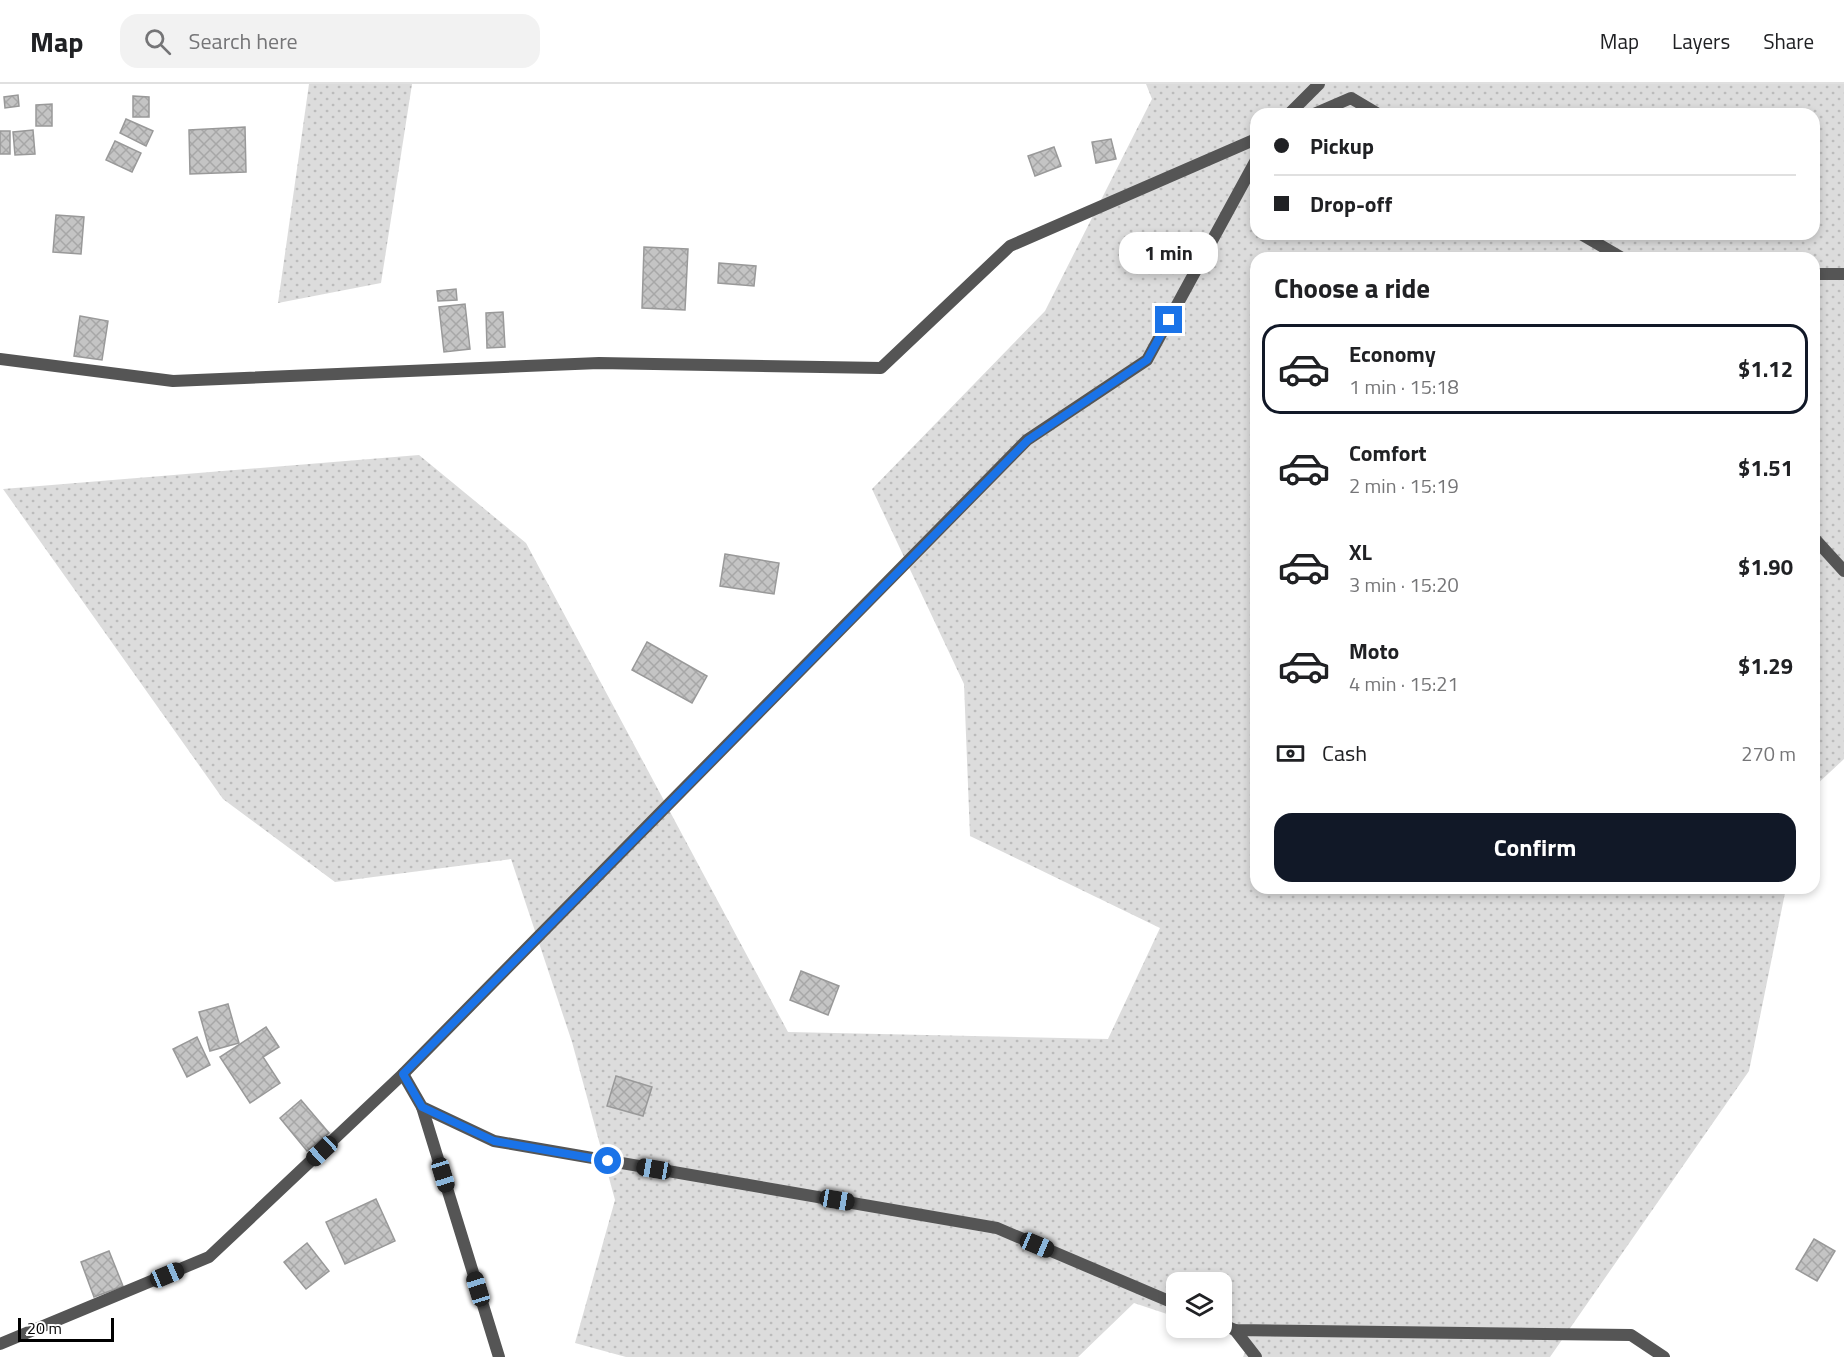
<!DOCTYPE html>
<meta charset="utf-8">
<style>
:root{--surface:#fff;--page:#f2f2f2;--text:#202124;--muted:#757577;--line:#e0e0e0;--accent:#111827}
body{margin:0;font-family:"Titillium Web",sans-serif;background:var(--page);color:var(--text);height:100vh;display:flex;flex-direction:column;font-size:22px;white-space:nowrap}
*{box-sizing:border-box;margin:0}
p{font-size:20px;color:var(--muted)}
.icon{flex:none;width:33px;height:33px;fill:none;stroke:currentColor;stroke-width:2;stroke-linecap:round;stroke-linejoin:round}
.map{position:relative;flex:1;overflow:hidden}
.sheet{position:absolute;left:1250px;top:168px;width:570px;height:642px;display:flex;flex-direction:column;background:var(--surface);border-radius:18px;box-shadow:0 3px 9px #0003}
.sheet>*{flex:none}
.banner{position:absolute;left:1250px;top:24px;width:570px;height:132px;border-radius:18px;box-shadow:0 3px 9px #0003;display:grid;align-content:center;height:132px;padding:0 24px;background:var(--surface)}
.buttons{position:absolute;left:1166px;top:1188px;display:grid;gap:12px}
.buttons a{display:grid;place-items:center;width:66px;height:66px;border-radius:12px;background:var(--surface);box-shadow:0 3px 9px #0003;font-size:30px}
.scale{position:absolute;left:18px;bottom:15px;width:96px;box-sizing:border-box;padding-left:6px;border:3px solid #000;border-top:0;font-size:16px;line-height:21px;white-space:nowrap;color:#000;-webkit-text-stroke:4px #fff;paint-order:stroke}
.end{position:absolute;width:27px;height:27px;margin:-14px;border:8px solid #1a73e8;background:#fff;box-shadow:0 0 0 3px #fff}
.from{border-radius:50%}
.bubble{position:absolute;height:42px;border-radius:18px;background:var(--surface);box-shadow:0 3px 9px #0003;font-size:20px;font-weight:700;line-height:42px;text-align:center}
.car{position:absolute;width:18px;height:36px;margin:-18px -9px;border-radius:8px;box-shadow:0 0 4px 2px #0007;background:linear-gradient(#222 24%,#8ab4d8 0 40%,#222 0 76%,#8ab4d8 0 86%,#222 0)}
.banner b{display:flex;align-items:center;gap:21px;height:57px;font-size:22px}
.banner b+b{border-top:2px solid var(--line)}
.banner i{width:15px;height:15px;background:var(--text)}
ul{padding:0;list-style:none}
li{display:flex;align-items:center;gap:18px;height:90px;margin:0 12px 9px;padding:0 12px;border:3px solid transparent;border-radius:18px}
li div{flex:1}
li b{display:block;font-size:22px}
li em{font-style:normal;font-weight:700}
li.active{border-color:var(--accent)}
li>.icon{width:54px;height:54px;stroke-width:1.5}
h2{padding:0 24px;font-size:27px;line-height:72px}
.pay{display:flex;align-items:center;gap:15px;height:66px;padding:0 24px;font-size:22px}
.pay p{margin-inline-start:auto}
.action{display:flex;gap:12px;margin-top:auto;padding:12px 24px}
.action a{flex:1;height:69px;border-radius:18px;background:var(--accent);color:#fff;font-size:24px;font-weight:700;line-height:69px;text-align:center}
header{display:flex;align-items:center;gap:36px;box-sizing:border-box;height:84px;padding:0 30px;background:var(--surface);border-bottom:2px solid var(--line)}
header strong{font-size:28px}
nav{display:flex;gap:33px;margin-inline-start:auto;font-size:21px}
.search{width:420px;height:54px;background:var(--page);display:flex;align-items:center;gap:15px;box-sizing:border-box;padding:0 21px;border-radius:18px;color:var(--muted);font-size:22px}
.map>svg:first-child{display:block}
.grass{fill:url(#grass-dots);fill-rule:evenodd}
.building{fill:url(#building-cross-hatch);stroke:#999;stroke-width:1.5}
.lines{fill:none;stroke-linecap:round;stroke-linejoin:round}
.minor{stroke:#555;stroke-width:12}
.route{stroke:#1a73e8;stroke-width:8}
</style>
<header>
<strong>Map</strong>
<div class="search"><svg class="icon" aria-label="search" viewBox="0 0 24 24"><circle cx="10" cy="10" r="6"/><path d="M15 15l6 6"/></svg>Search here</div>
<nav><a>Map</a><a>Layers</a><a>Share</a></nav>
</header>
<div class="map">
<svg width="1844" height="1273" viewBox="0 0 1844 1273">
<defs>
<pattern id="grass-dots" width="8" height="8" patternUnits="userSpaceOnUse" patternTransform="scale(1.5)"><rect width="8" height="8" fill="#dcdcdc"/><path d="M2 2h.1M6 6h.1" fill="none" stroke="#bbb" stroke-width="1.8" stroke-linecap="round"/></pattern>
<pattern id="building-cross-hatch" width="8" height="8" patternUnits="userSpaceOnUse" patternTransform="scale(1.5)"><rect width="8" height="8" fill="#c4c4c4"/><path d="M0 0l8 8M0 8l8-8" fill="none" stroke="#a7a7a7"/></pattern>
</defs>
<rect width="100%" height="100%" fill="#fff"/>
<!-- grass -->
<g class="grass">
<path d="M309,0H412L381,199L278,219Z"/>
<path d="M1146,0H1844V675L1814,703V174H1256V804H1786L1749,987L1550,1273H1243L1250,1256L1210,1244H1221V1198H1176V1233L1134,1219L1078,1273H626L575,1259L615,1116L572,958L511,775L335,798L223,715L3,405L419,371L526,459L788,948L1108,955L1160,844L970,752L964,600L872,405L1045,227L1152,15ZM1256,30H1814V150H1256Z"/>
</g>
<!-- building -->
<g class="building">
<path d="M18,11L19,22L5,24L4,13Z"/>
<path d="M133,12L149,13V33H133Z"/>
<path d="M52,20V42H36V21Z"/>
<path d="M126,35L153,47L146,62L120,49Z"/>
<path d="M245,43L246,88L190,90L189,46Z"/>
<path d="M33,46L35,70L15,71L13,48Z"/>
<rect x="0" y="47" width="10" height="23"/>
<path d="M1111,55L1116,75L1096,79L1092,58Z"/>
<path d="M115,57L141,69L132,88L106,76Z"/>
<path d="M1054,63L1061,82L1035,92L1028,72Z"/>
<path d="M56,131L84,133L81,170L53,168Z"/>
<path d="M644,163L688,165L685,226L642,224Z"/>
<path d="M719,179L756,182L754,202L718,199Z"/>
<path d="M456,205L457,216L438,217L437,207Z"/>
<path d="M465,220L470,265L444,268L439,223Z"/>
<path d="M503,228L505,263L487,264L486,229Z"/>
<path d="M80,232L108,237L102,276L74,272Z"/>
<path d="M725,470L779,479L774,510L720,502Z"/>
<path d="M647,558L707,592L692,619L632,586Z"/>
<path d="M801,887L839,902L828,931L790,916Z"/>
<path d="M228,920L239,959L210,967L199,928Z"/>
<path d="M266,943L279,963L263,973L280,999L250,1019L220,973Z"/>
<path d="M197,953L210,981L187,993L173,965Z"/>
<path d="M616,992L652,1003L643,1032L607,1022Z"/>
<path d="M301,1016L329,1049L307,1067L280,1034Z"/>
<path d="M376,1115L395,1157L345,1180L326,1138Z"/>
<path d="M1814,1155L1835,1167L1817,1197L1796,1185Z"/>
<path d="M307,1159L329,1187L306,1205L284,1178Z"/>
<path d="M109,1167L123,1202L94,1213L81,1178Z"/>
</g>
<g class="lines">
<!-- minor -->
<g class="minor">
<path d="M1289,30L1319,0"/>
<path d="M1314,30L1351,14L1378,30"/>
<path d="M1581,150L1622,174"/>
<path d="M1814,190H1844"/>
<path d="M0,275L173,297L599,279L881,284L1010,162L1256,55"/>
<path d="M1814,454L1844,487"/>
<path d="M403,990L422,1023L494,1057L997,1144L1176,1220"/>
<path d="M422,1023L499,1273"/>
<path d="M1221,1240L1235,1246L1631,1251L1664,1273"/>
<path d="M1235,1246L1256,1273"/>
<path d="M0,1260L209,1173L403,990L1027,356L1147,276L1256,76"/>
</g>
</g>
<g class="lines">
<!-- route -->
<path class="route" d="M608,1077L494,1057L422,1023L403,990L1028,356L1147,276L1169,236"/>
</g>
</svg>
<div class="buttons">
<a><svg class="icon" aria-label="layers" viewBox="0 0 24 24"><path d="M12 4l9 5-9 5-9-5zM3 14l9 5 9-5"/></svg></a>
</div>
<div class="scale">20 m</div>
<i class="end from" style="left:608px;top:1077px"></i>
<i class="end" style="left:1169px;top:236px"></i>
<div class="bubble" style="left:1119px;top:148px;width:99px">1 min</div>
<i class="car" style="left:322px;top:1067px;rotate:227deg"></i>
<i class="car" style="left:654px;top:1085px;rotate:280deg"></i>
<i class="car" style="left:443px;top:1091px;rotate:163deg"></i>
<i class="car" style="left:837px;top:1116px;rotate:100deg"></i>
<i class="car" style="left:1037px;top:1161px;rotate:113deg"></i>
<i class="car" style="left:167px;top:1191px;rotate:67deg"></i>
<i class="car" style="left:478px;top:1205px;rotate:343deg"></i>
<div class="banner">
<b><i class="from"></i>Pickup</b>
<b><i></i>Drop-off</b>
</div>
<section class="sheet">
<h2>Choose a ride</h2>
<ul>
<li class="active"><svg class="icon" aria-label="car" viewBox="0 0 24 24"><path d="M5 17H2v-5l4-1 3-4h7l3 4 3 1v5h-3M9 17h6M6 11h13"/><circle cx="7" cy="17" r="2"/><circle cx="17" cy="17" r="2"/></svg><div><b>Economy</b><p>1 min · 15:18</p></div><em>$1.12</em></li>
<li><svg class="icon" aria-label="car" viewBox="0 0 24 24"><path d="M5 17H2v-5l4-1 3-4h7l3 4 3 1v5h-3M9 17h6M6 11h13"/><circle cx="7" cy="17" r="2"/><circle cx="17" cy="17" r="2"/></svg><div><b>Comfort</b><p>2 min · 15:19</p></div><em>$1.51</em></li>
<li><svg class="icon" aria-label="car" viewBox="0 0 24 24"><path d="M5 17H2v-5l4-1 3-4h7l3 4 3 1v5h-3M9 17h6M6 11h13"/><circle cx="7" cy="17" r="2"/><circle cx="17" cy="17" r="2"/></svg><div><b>XL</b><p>3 min · 15:20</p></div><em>$1.90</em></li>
<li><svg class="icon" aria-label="car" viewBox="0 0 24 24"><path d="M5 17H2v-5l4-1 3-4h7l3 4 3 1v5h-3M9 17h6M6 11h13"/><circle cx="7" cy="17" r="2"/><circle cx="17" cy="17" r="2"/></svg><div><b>Moto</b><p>4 min · 15:21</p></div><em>$1.29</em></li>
</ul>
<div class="pay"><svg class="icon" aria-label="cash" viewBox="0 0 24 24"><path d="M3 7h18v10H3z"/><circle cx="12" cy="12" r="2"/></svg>Cash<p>270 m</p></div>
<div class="action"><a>Confirm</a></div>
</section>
</div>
